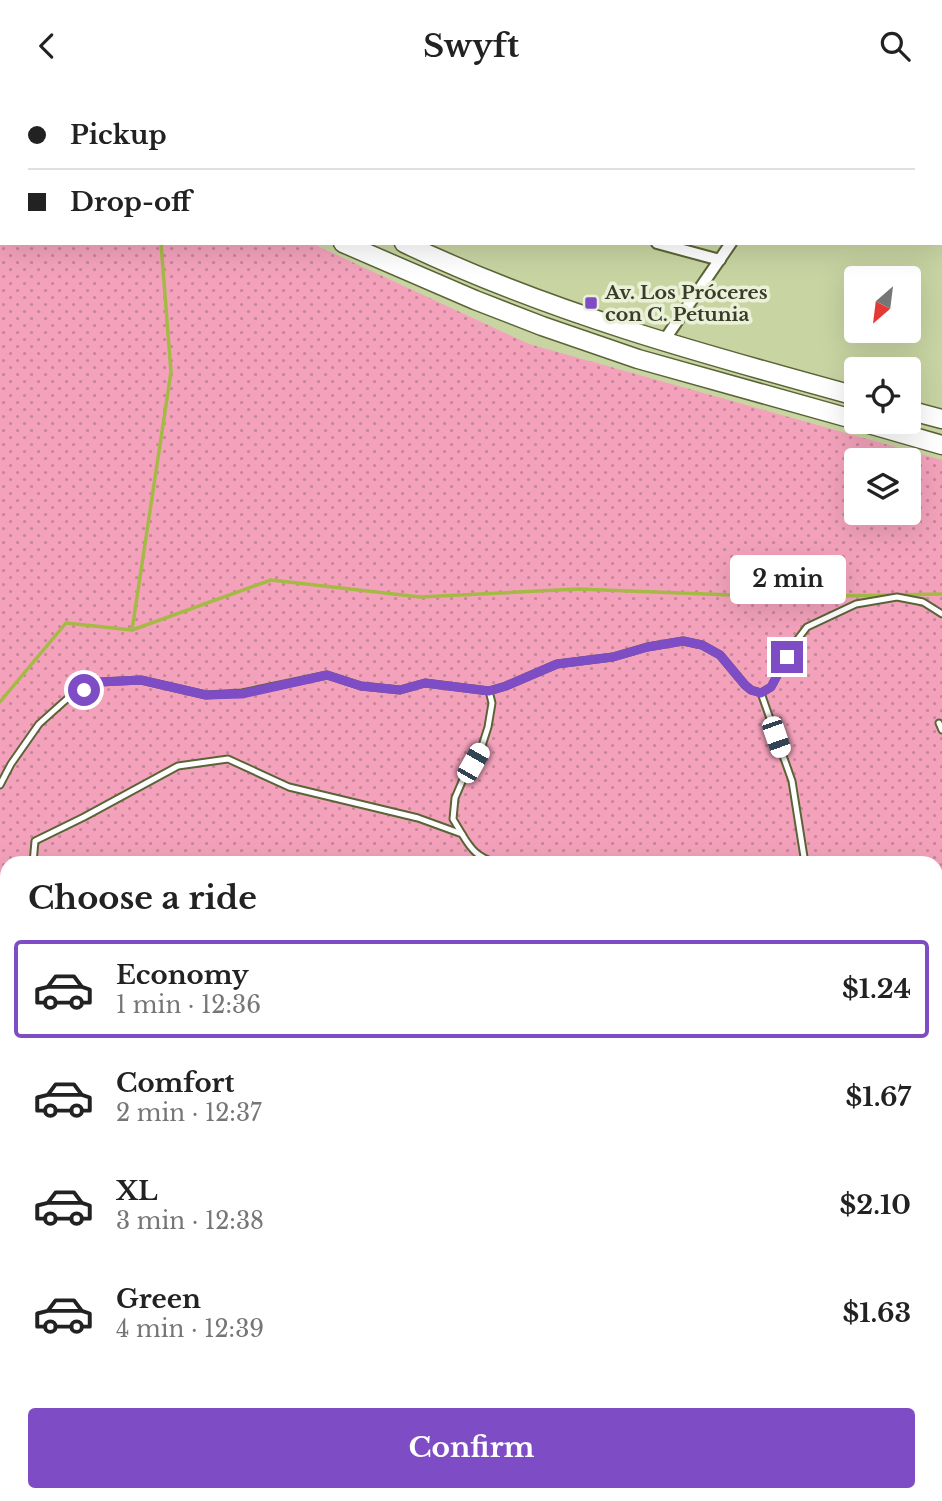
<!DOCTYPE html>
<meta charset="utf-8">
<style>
:root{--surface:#fff;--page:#f2f2f2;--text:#222;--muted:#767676;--line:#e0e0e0;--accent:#7e4dc5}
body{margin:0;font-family:"Libre Baskerville",serif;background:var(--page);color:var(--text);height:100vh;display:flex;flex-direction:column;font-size:26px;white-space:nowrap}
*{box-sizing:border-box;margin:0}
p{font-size:23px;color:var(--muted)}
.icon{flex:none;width:38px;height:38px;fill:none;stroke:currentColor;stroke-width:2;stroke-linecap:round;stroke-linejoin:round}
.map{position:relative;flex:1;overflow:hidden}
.details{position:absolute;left:0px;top:765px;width:943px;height:646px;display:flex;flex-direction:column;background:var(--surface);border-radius:21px 21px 0 0;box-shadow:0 7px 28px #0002}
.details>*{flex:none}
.top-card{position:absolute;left:0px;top:0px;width:943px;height:154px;box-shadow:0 7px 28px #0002;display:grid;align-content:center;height:154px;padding:0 28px;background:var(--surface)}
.needle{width:46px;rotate:208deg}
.controls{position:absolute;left:844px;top:175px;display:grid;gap:14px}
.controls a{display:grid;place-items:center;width:77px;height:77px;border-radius:7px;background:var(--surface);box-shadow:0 7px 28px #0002;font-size:35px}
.end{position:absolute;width:32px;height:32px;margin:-16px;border:9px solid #7e4dc5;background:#fff;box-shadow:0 0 0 4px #fff}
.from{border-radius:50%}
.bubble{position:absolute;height:49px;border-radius:7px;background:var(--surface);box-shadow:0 7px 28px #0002;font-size:23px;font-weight:700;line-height:49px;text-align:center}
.car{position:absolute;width:21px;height:42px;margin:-21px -10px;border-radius:9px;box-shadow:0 0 5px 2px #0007;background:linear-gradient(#fff 24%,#345 0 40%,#fff 0 76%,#345 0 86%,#fff 0)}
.top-card b{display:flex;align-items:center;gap:24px;height:66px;font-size:26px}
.top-card b+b{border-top:2px solid var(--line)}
.top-card i{width:18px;height:18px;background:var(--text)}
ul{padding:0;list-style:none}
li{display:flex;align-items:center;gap:21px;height:98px;margin:0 14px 10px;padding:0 14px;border:4px solid transparent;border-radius:7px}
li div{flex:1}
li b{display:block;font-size:26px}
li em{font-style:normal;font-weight:700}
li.active{border-color:var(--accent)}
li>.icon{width:63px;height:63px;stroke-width:1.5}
h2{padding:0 28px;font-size:32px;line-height:84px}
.action{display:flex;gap:14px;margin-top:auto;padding:14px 28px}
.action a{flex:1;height:80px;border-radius:7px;background:var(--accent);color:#fff;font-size:28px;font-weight:700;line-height:80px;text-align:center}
header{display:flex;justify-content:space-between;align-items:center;height:91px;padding:0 28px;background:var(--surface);font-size:32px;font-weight:700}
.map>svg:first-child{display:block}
.built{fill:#becb92}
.garden{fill:url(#garden-dots);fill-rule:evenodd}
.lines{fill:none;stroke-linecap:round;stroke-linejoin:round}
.stream{stroke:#a4ba45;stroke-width:3.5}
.service-casing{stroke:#5a6436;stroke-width:9}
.minor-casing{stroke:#5a6436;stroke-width:14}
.primary-casing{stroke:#5a6436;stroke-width:21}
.service{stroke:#fff;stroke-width:5}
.minor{stroke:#fff;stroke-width:10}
.primary{stroke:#fff;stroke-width:18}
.route{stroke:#7e4dc5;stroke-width:9}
.poi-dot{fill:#7e4dc5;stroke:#ebf1d8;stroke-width:2.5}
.labels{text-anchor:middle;stroke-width:7;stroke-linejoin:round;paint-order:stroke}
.poi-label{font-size:19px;font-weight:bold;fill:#383d29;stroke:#ebf1d8;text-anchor:start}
</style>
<header><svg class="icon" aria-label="back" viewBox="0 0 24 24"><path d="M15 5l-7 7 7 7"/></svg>Swyft<svg class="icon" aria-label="search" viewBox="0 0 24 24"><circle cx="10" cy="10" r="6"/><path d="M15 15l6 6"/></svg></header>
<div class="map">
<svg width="942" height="1410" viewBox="0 0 942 1410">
<defs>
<pattern id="garden-dots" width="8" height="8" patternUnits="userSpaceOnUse" patternTransform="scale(1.75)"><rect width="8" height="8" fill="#f4a2bc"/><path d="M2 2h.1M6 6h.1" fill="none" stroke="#c78599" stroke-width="1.8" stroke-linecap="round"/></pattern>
</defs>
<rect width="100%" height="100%" fill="#c8d4a2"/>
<!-- built -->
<path class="built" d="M87,0H368L367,2H91Z"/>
<!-- garden -->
<path class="garden" d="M0,8L2,9V152H311L529,253L942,369V1410H0ZM856,369H908V422H856ZM7,772H936V1404H7Z"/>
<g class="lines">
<!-- stream -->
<g class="stream">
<path d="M191,0V2"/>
<path d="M132,539L271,489L420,506L578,498L784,506L942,503"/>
<path d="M0,611L66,532L132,539L171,281L161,152"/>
<path d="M0,838L7,840"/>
<path d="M936,1126L942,1129"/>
</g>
<!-- service casing -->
<g class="service-casing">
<g id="service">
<path d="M761,602L771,596L794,553L807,536L856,513L897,506L923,511L942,523"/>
<path d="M939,632L942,639"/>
<path d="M0,694L11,673L39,633L68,607L100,591L141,589L206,604L242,602L327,584L361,595L400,599L425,592L489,600L506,595L557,573L613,566L647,556L683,550L702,554L720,564L745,594L751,599L761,602L792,690L804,766L802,772"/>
<path d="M462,743L453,728L455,707L464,686L481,658L488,636L492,612L489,600"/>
<path d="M33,772L35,750L84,726L178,675L228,668L289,696L418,727L462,743C472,760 478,766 496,772"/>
<path d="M936,807H942"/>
<path d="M936,1045L942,1055"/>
<path d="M936,1194L942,1193"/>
<path d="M0,1399L7,1396"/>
<path d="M868,1404L878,1410"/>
</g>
</g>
<!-- minor casing -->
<g class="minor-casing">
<g id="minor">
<path d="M685,0L689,2"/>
<path d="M928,0L929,2"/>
<path d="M391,2V0"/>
<path d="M830,2L831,0"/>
<path d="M942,12V13"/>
<path d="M657,152L720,169"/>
<path d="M663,251L731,152"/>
</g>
</g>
<!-- primary casing -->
<g class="primary-casing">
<g id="primary">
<path d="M57,0L60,2"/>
<path d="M0,1L2,2"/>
<path d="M343,152L475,209L542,235L638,268L856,329"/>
<path d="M404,152C548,221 702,263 856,305"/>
<path d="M908,319L942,328"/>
<path d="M862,331L942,354"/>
</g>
</g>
<!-- service -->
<use href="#service" class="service"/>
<!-- minor -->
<use href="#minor" class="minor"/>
<!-- primary -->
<use href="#primary" class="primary"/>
</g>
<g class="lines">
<!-- route -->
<path class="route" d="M84,599L100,591L141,589L206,604L242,603L327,584L361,595L400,599L425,592L489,600L506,595L557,573L613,566L648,556L683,550L702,554L720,564L745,594L751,599L761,602L771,596L787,566"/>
</g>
<!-- markers -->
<rect class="poi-dot" x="584" y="205" width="14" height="14" rx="3.5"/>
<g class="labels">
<!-- poi labels -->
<g class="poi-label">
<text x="605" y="208">Av. Los Próceres<tspan x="605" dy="22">con C. Petunia</tspan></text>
</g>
</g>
</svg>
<div class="controls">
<a><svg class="needle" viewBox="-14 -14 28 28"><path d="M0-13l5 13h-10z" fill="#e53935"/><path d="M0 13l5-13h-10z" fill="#767676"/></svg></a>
<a><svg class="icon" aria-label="locate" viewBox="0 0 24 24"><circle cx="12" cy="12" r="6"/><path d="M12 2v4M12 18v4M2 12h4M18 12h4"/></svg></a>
<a><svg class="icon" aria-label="layers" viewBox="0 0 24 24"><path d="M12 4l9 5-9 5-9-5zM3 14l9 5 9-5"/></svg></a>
</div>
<i class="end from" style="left:84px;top:599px"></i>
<i class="end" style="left:787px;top:566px"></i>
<div class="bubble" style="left:730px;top:464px;width:116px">2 min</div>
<i class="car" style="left:776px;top:646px;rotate:161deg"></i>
<i class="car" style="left:473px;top:672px;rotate:30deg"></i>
<div class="top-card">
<b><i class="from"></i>Pickup</b>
<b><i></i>Drop-off</b>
</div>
<section class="details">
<h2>Choose a ride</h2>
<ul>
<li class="active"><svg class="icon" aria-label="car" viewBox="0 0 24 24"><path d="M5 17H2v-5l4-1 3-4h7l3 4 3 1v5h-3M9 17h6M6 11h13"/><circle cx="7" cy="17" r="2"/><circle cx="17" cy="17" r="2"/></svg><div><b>Economy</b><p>1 min · 12:36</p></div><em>$1.24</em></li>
<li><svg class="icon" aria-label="car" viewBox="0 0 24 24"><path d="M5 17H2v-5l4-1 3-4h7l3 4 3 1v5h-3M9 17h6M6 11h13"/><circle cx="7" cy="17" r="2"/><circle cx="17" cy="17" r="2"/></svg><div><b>Comfort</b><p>2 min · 12:37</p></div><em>$1.67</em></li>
<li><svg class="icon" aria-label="car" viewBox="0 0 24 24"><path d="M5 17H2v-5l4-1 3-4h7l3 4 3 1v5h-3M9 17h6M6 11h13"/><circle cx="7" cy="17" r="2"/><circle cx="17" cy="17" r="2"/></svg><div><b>XL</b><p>3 min · 12:38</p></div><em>$2.10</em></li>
<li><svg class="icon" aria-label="car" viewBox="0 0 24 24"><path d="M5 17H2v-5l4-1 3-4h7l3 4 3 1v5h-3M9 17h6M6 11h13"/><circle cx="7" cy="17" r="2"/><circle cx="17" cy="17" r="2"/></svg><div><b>Green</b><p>4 min · 12:39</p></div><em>$1.63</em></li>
</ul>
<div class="action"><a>Confirm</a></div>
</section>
</div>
